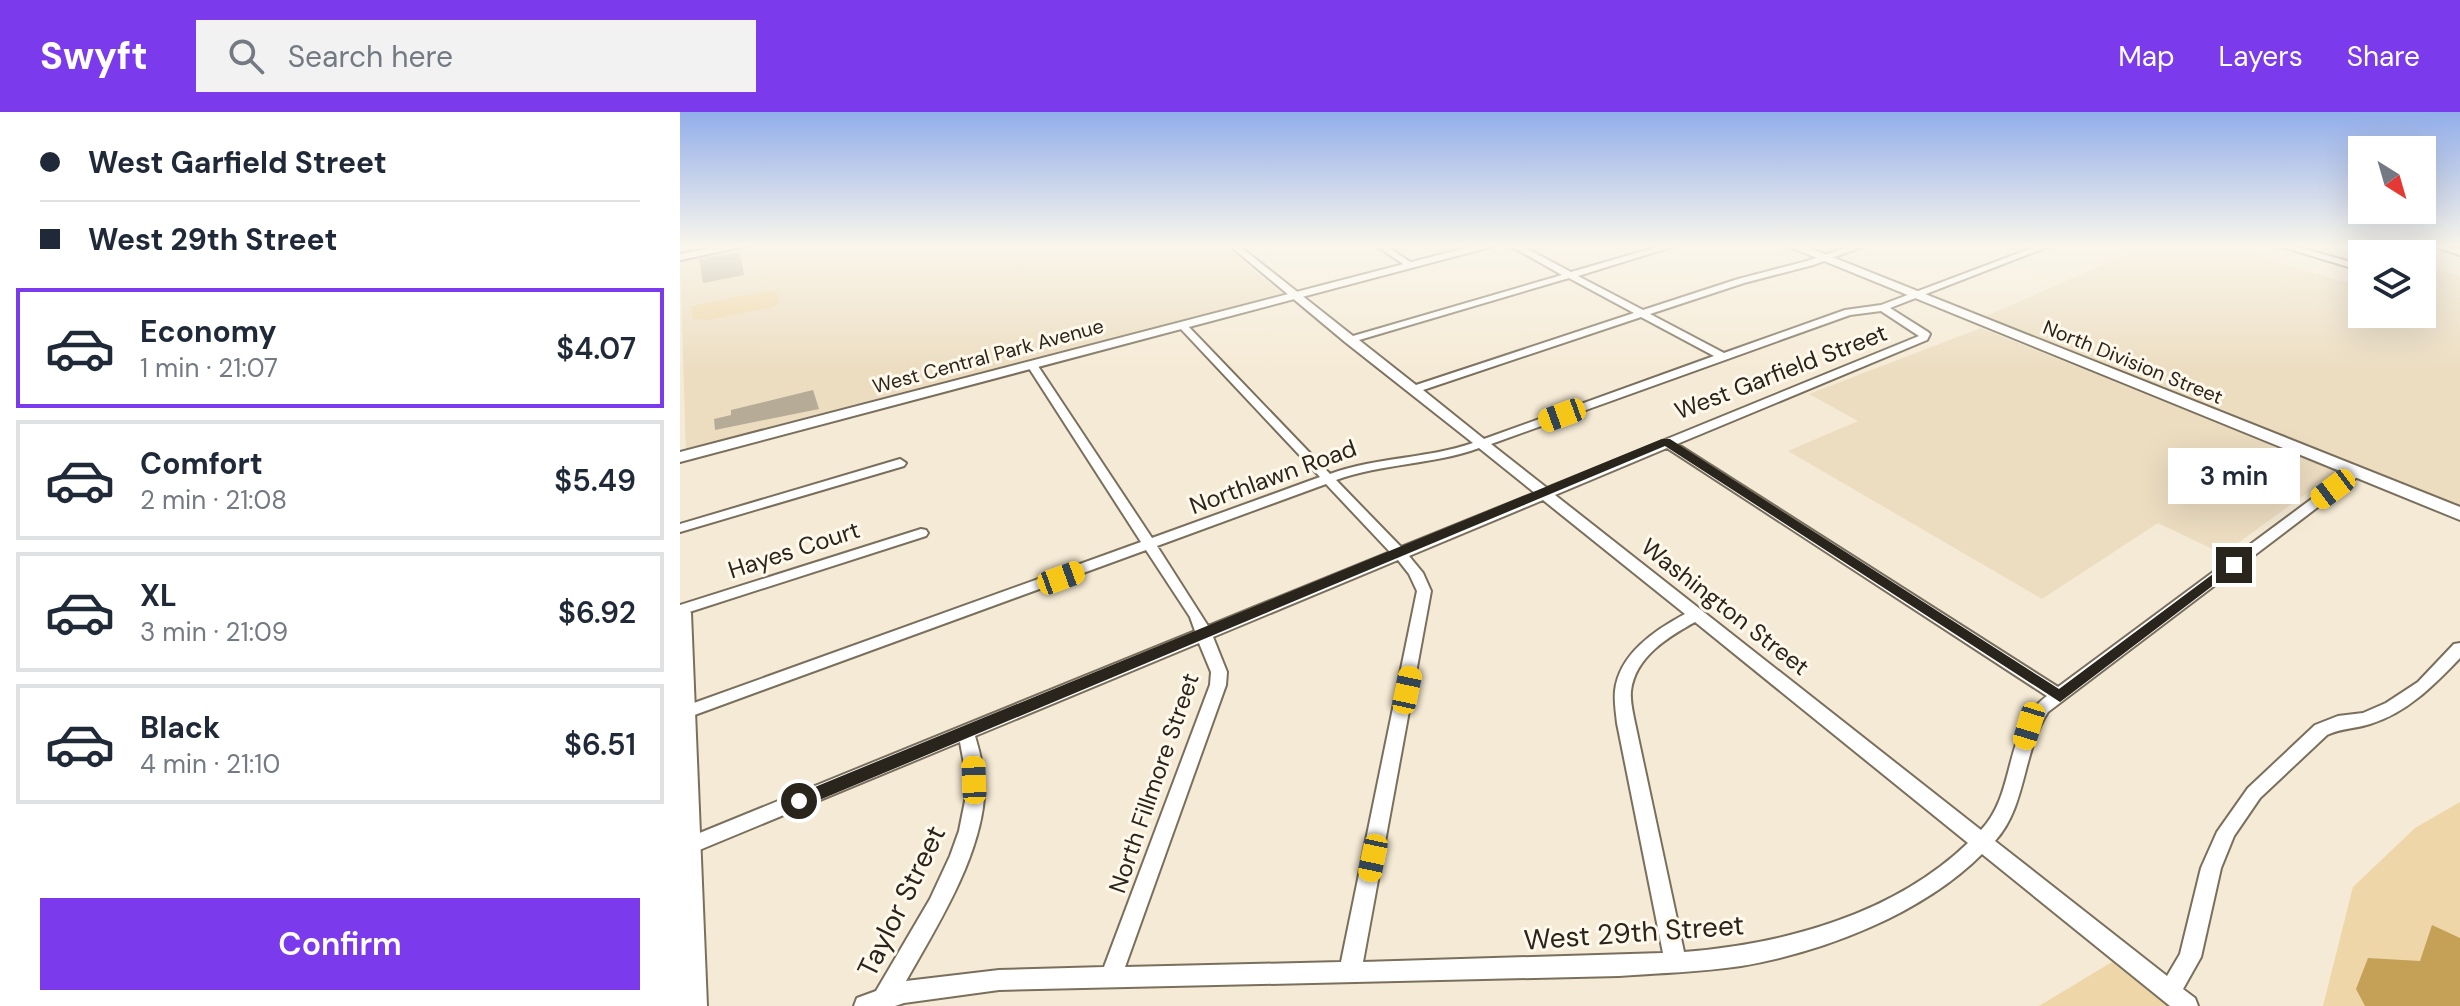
<!DOCTYPE html>
<meta charset="utf-8">
<style>
:root{--surface:#fff;--page:#f2f2f3;--text:#1f2937;--muted:#747a83;--line:#e0e1e3;--accent:#7c3aed}
body{margin:0;font-family:"DM Sans",sans-serif;background:var(--page);color:var(--text);height:100vh;display:flex;flex-direction:column;font-size:30px;white-space:nowrap}
*{box-sizing:border-box;margin:0}
p{font-size:26px;color:var(--muted)}
.icon{flex:none;width:44px;height:44px;fill:none;stroke:currentColor;stroke-width:2;stroke-linecap:round;stroke-linejoin:round}
.map{position:relative;flex:1;overflow:hidden}
.sheet{display:flex;flex-direction:column;background:var(--surface);width:680px}
.sheet>*{flex:none}
.banner{display:grid;align-content:center;height:176px;padding:0 40px;background:var(--surface)}
.needle{width:52px;rotate:143deg}
.controls{position:absolute;left:1668px;top:24px;display:grid;gap:16px}
.controls a{display:grid;place-items:center;width:88px;height:88px;border-radius:0px;background:var(--surface);box-shadow:0 8px 32px #0002;font-size:40px}
.end{position:absolute;width:36px;height:36px;margin:-18px;border:10px solid #29251d;background:#fff;box-shadow:0 0 0 4px #fff}
.from{border-radius:50%}
.bubble{position:absolute;height:56px;border-radius:0px;background:var(--surface);box-shadow:0 8px 32px #0002;font-size:26px;font-weight:600;line-height:56px;text-align:center}
.car{position:absolute;width:24px;height:48px;margin:-24px -12px;border-radius:10px;box-shadow:0 0 6px 2px #0007;background:linear-gradient(#f5c518 24%,#345 0 40%,#f5c518 0 76%,#345 0 86%,#f5c518 0)}
.banner b{display:flex;align-items:center;gap:28px;height:76px;font-size:30px}
.banner b+b{border-top:2px solid var(--line)}
.banner i{width:20px;height:20px;background:var(--text)}
ul{padding:0;list-style:none}
li{display:flex;align-items:center;gap:24px;height:120px;margin:0 16px 12px;padding:0 24px;border:4px solid var(--line);border-radius:0px}
li div{flex:1}
li b{display:block;font-size:30px}
li em{font-style:normal;font-weight:600}
li.current{border-color:var(--accent)}
li>.icon{width:72px;height:72px;stroke-width:1.5}
.cta{display:flex;gap:16px;margin-top:auto;padding:16px 40px}
.cta a{flex:1;height:92px;border-radius:0px;background:var(--accent);color:#fff;font-size:32px;font-weight:600;line-height:92px;text-align:center}
header{display:flex;align-items:center;gap:48px;box-sizing:border-box;height:112px;padding:0 40px;background:var(--accent);color:#fff}
header strong{font-size:38px}
nav{display:flex;gap:44px;margin-inline-start:auto;font-size:28px}
.search{width:560px;height:72px;background:var(--page);display:flex;align-items:center;gap:20px;box-sizing:border-box;padding:0 28px;border-radius:0px;color:var(--muted);font-size:30px}
main{display:flex;flex:1;min-height:0}
.map>svg:first-child{display:block}
.built{fill:#ecddc1}
.green{fill:#eed6a8}
.forest{fill:#c5a157}
.building{fill:#b6ab97}
.lines{fill:none;stroke-linecap:round;stroke-linejoin:round}
.minor-casing{stroke:#796f5c;stroke-width:4}
.tertiary-casing{stroke:#796f5c;stroke-width:4}
.secondary-casing{stroke:#796f5c;stroke-width:4}
.minor{fill:#fff;fill-rule:evenodd}
.tertiary{fill:#fff;fill-rule:evenodd}
.secondary{fill:#fff;fill-rule:evenodd}
.route{fill:#29251d}
.labels{text-anchor:middle;stroke-width:6;stroke-linejoin:round;paint-order:stroke}
.far-street-label{font-size:20px;fill:#29251d;stroke:#fff8eb}
.street-label{font-size:24px;fill:#29251d;stroke:#fff8eb}
.near-street-label{font-size:28px;fill:#29251d;stroke:#fff8eb}
</style>
<header>
<strong>Swyft</strong>
<div class="search"><svg class="icon" aria-label="search" viewBox="0 0 24 24"><circle cx="10" cy="10" r="6"/><path d="M15 15l6 6"/></svg>Search here</div>
<nav><a>Map</a><a>Layers</a><a>Share</a></nav>
</header>
<main>
<section class="sheet">
<div class="banner">
<b><i class="from"></i>West Garfield Street</b>
<b><i></i>West 29th Street</b>
</div>
<ul>
<li class="current"><svg class="icon" aria-label="car" viewBox="0 0 24 24"><path d="M5 17H2v-5l4-1 3-4h7l3 4 3 1v5h-3M9 17h6M6 11h13"/><circle cx="7" cy="17" r="2"/><circle cx="17" cy="17" r="2"/></svg><div><b>Economy</b><p>1 min · 21:07</p></div><em>$4.07</em></li>
<li><svg class="icon" aria-label="car" viewBox="0 0 24 24"><path d="M5 17H2v-5l4-1 3-4h7l3 4 3 1v5h-3M9 17h6M6 11h13"/><circle cx="7" cy="17" r="2"/><circle cx="17" cy="17" r="2"/></svg><div><b>Comfort</b><p>2 min · 21:08</p></div><em>$5.49</em></li>
<li><svg class="icon" aria-label="car" viewBox="0 0 24 24"><path d="M5 17H2v-5l4-1 3-4h7l3 4 3 1v5h-3M9 17h6M6 11h13"/><circle cx="7" cy="17" r="2"/><circle cx="17" cy="17" r="2"/></svg><div><b>XL</b><p>3 min · 21:09</p></div><em>$6.92</em></li>
<li><svg class="icon" aria-label="car" viewBox="0 0 24 24"><path d="M5 17H2v-5l4-1 3-4h7l3 4 3 1v5h-3M9 17h6M6 11h13"/><circle cx="7" cy="17" r="2"/><circle cx="17" cy="17" r="2"/></svg><div><b>Black</b><p>4 min · 21:10</p></div><em>$6.51</em></li>
</ul>
<div class="cta"><a>Confirm</a></div>
</section>
<div class="map">
<svg width="1780" height="894" viewBox="0 0 1780 894">
<rect width="100%" height="100%" fill="#f5ead5"/>
<!-- built -->
<g class="built">
<path d="M72,133H543L606,185L6,342L0,146Z"/>
<path d="M1469,133H1537L1682,175V202H1742V168L1758,158L1780,164V393L1304,205Z"/>
<path d="M1301,216L1657,359L1543,442L1478,411L1362,487L1108,339L1178,309L1129,282Z"/>
</g>
<!-- green -->
<g class="green">
<path d="M92,178L97,179L100,191L92,195L28,208L13,207L12,194Z"/>
<path d="M1780,690V894H1643L1673,775L1735,716Z"/>
<path d="M1432,850L1487,894H1359Z"/>
</g>
<!-- forest -->
<path class="forest" d="M1752,813L1780,826V894H1685L1676,877L1688,846L1740,849Z"/>
<!-- building -->
<g class="building">
<path d="M60,140L64,163L23,171L19,147Z"/>
<path d="M133,278L139,297L35,318L34,307L51,303V298Z"/>
</g>
<g class="lines">
<!-- minor casing -->
<g class="minor-casing">
<g id="minor">
<path d="M549,133H558L673,224L882,163L829,133H840L891,160L984,133H998L898,164L963,198L1058,167L1127,149L1174,133H1187L1133,153L1064,171L970,202L1044,241L1165,198L1201,193L1360,133H1372L1210,196L1248,220L1250,222L1247,228L997,332L1378,575L1672,357H1680L1682,360L1680,363L1368,600C1342,640 1347,694 1315,729L1487,864L1500,842L1521,756L1537,720L1568,676L1635,613L1658,604L1683,601L1706,591L1738,570L1774,532L1780,531V546C1754,573 1727,601 1690,612C1675,617 1661,616 1647,623L1580,686L1554,724L1541,756L1521,845L1503,877L1515,886L1518,894H1490L1302,742C1242,802 1144,840 1061,854C1021,860 980,861 939,864L319,878L224,891L215,894H174L177,886L196,879L250,787L270,744L279,719L286,684L285,657L280,630L0,746V729L515,519L510,505L466,438L9,605L0,606V596L461,430L347,253L348,251H356L472,426L640,365L500,216V212H506L650,362C696,345 747,347 793,331L665,230ZM889,166L954,201L736,273L679,228ZM1201,199L1239,224L867,376L811,332L1170,203ZM961,205L1034,244L804,327L743,278ZM799,336L855,381L721,435L656,368C703,351 753,353 799,336ZM987,336L1367,584C1323,616 1337,681 1301,718L875,383ZM646,372L710,440L528,514L477,434ZM863,388L1005,502C975,518 939,542 935,579C934,590 936,601 937,611L983,841L683,850L751,479L743,461L729,444ZM718,448L729,462L737,479L661,850L445,855L546,573L547,560L533,525ZM1015,510L1288,731C1213,803 1104,832 1004,840L955,611C953,601 950,589 951,579C955,545 988,525 1015,510ZM519,531L531,560L530,573L424,855L319,858L226,869C256,816 299,748 304,686C306,665 301,644 295,624Z"/>
<path d="M695,133H705L736,154L729,156Z"/>
<path d="M1596,133H1610L1682,153V159Z"/>
<path d="M1749,133H1764L1780,137V143Z"/>
<path d="M220,347L226,351L224,354L0,420V412Z"/>
<path d="M241,417L246,418L248,421L246,424L0,503V493Z"/>
</g>
</g>
<!-- tertiary casing -->
<g class="tertiary-casing">
<path id="tertiary" d="M49,133H71L0,148V142Z"/>
</g>
<!-- secondary casing -->
<g class="secondary-casing">
<g id="secondary">
<path d="M797,133H818L0,350V340Z"/>
<path d="M1105,133H1122L1780,395V408Z"/>
<path d="M0,494L8,496L11,501L27,894H0Z"/>
</g>
</g>
<!-- minor -->
<use href="#minor" class="minor"/>
<!-- tertiary -->
<use href="#tertiary" class="tertiary"/>
<!-- secondary -->
<use href="#secondary" class="secondary"/>
</g>
<!-- sky -->
<linearGradient id="sky" x2="0" y2="1"><stop stop-color="#92aeea"/><stop offset="0.52" stop-color="#faf6ec"/><stop offset="1" stop-color="#faf6ec" stop-opacity="0"/></linearGradient>
<rect width="1780" height="258" fill="url(#sky)"/>
<!-- route -->
<path class="route" d="M982,327H990L1379,577L1549,450L1560,453L1380,590L985,334L125,694L119,696L110,689L113,684Z"/>
<g class="labels">
<!-- far-street labels -->
<g class="far-street-label">
<text transform="translate(308 244) rotate(-15)" y="7">West Central Park Avenue</text>
<text transform="translate(1453 250) rotate(22)" y="7">North Division Street</text>
</g>
<!-- street labels -->
<g class="street-label">
<text transform="translate(1101 260) rotate(-21)" y="8">West Garfield Street</text>
<text transform="translate(593 365) rotate(-20)" y="8">Northlawn Road</text>
<text transform="translate(114 438) rotate(-18)" y="8">Hayes Court</text>
<text transform="translate(1045 495) rotate(38)" y="8">Washington Street</text>
<text transform="translate(474 671) rotate(-71)" y="8">North Fillmore Street</text>
</g>
<!-- near-street labels -->
<g class="near-street-label">
<text transform="translate(221 789) rotate(-64)" y="10">Taylor Street</text>
<text transform="translate(954 820) rotate(-4)" y="10">West 29th Street</text>
</g>
</g>
</svg>
<div class="controls">
<a><svg class="needle" viewBox="-14 -14 28 28"><path d="M0-13l5 13h-10z" fill="#e53935"/><path d="M0 13l5-13h-10z" fill="#747a83"/></svg></a>
<a><svg class="icon" aria-label="layers" viewBox="0 0 24 24"><path d="M12 4l9 5-9 5-9-5zM3 14l9 5 9-5"/></svg></a>
</div>
<i class="end from" style="left:119px;top:689px"></i>
<i class="end" style="left:1554px;top:453px"></i>
<div class="bubble" style="left:1488px;top:336px;width:132px">3 min</div>
<i class="car" style="left:882px;top:303px;rotate:250deg"></i>
<i class="car" style="left:1653px;top:377px;rotate:233deg"></i>
<i class="car" style="left:381px;top:466px;rotate:70deg"></i>
<i class="car" style="left:727px;top:578px;rotate:12deg"></i>
<i class="car" style="left:1349px;top:614px;rotate:197deg"></i>
<i class="car" style="left:294px;top:668px;rotate:358deg"></i>
<i class="car" style="left:693px;top:746px;rotate:192deg"></i>
</div>
</main>
